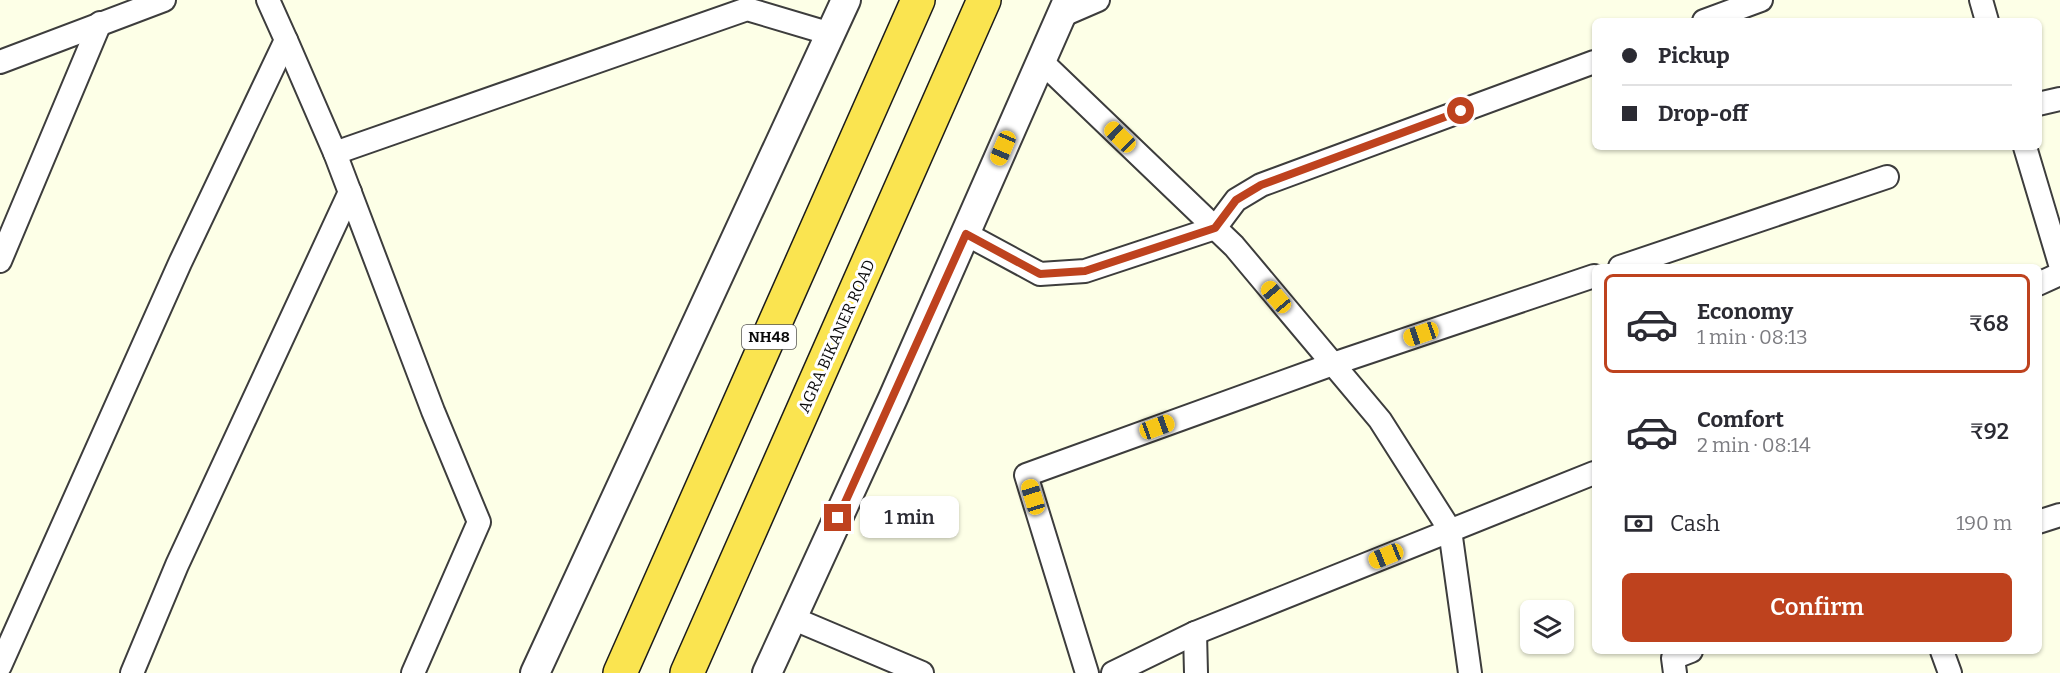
<!DOCTYPE html>
<meta charset="utf-8">
<style>
:root{--surface:#fff;--page:#f2f2f3;--text:#2b2b33;--muted:#7c7c81;--line:#e1e1e2;--accent:#be421e}
body{margin:0;font-family:Bitter,serif;background:var(--page);color:var(--text);height:100vh;display:flex;flex-direction:column;font-size:22px;white-space:nowrap}
*{box-sizing:border-box;margin:0}
p{font-size:20px;color:var(--muted)}
.icon{flex:none;width:33px;height:33px;fill:none;stroke:currentColor;stroke-width:2;stroke-linecap:round;stroke-linejoin:round}
.map{position:relative;flex:1;overflow:hidden}
.side{position:absolute;left:1592px;top:264px;width:450px;height:390px;display:flex;flex-direction:column;background:var(--surface);border-radius:9px;box-shadow:0 2px 4px #0004}
.side>*{flex:none}
.guide{position:absolute;left:1592px;top:18px;width:450px;height:132px;border-radius:9px;box-shadow:0 2px 4px #0004;display:grid;align-content:center;height:132px;padding:0 30px;background:var(--surface)}
.fabs{position:absolute;left:1520px;top:600px;display:grid;gap:12px}
.fabs a{display:grid;place-items:center;width:54px;height:54px;border-radius:9px;background:var(--surface);box-shadow:0 2px 4px #0004;font-size:30px}
.end{position:absolute;width:27px;height:27px;margin:-14px;border:8px solid #be421e;background:#fff;box-shadow:0 0 0 3px #fff}
.from{border-radius:50%}
.bubble{position:absolute;height:42px;border-radius:9px;background:var(--surface);box-shadow:0 2px 4px #0004;font-size:20px;font-weight:600;line-height:42px;text-align:center}
.car{position:absolute;width:18px;height:36px;margin:-18px -9px;border-radius:8px;box-shadow:0 0 4px 2px #0007;background:linear-gradient(#f5c518 24%,#345 0 40%,#f5c518 0 76%,#345 0 86%,#f5c518 0)}
.guide b{display:flex;align-items:center;gap:21px;height:57px;font-size:22px}
.guide b+b{border-top:2px solid var(--line)}
.guide i{width:15px;height:15px;background:var(--text)}
ul{padding:10px 0 0;list-style:none}
li{display:flex;align-items:center;gap:18px;height:99px;margin:0 12px 9px;padding:0 18px;border:3px solid transparent;border-radius:9px}
li div{flex:1}
li b{display:block;font-size:22px}
li em{font-style:normal;font-weight:600}
li.selected{border-color:var(--accent)}
li>.icon{width:54px;height:54px;stroke-width:1.5}
.pay{display:flex;align-items:center;gap:15px;height:66px;padding:0 30px;font-size:22px}
.pay p{margin-inline-start:auto}
.primary-button{display:flex;gap:12px;margin-top:auto;padding:12px 30px}
.primary-button a{flex:1;height:69px;border-radius:9px;background:var(--accent);color:#fff;font-size:24px;font-weight:600;line-height:69px;text-align:center}
.map>svg:first-child{display:block}
.lines{fill:none;stroke-linecap:round;stroke-linejoin:round}
.minor-casing{stroke:#3d3d3d;stroke-width:26}
.tertiary-casing{stroke:#3d3d3d;stroke-width:32}
.trunk-casing{stroke:#1b1b1b;stroke-width:36}
.minor{stroke:#fff;stroke-width:22}
.tertiary{stroke:#fff;stroke-width:28}
.trunk{stroke:#fae450;stroke-width:33}
.route{stroke:#be421e;stroke-width:8}
.labels{text-anchor:middle;stroke-width:6;stroke-linejoin:round;paint-order:stroke}
.shield{fill:#fff;stroke:#545454;stroke-width:1.5}
.shield-label{font-size:15px;font-weight:bold;fill:#0a0a0a}
.street-label{font-size:16px;fill:#0a0a0a;stroke:#fff}
</style>
<div class="map">
<svg width="2060" height="673" viewBox="0 0 2060 673">
<rect width="100%" height="100%" fill="#fdffe7"/>
<g class="lines">
<!-- minor casing -->
<g class="minor-casing">
<g id="minor">
<path d="M1981,0L1987,21"/>
<path d="M1061,16L1098,0"/>
<path d="M1704,21L1761,0"/>
<path d="M286,40L335,153L433,411L479,522L413,673"/>
<path d="M1041,61L1234,246L1380,420L1450,530L1470,673"/>
<path d="M0,62L164,0"/>
<path d="M2038,104L2060,99"/>
<path d="M2025,147L2060,264"/>
<path d="M335,153L747,9L831,34"/>
<path d="M966,234L1040,274L1085,271L1215,228L1236,200L1261,185L1594,62"/>
<path d="M0,261L100,23"/>
<path d="M1620,267L1887,177"/>
<path d="M2038,284L2060,274"/>
<path d="M2038,522L2060,515"/>
<path d="M792,618L922,673"/>
<path d="M1195,633L1196,673"/>
<path d="M1942,651L1950,673"/>
<path d="M0,666L180,263L286,40L268,0"/>
<path d="M132,673L177,565L350,192"/>
<path d="M1087,673L1026,475L1333,364L1594,276"/>
<path d="M1113,673L1195,633L1594,473"/>
<path d="M1675,673L1673,658L1691,651"/>
</g>
</g>
<!-- tertiary casing -->
<g class="tertiary-casing">
<g id="tertiary">
<path d="M535,673L846,0"/>
<path d="M767,673L893,398L1068,0"/>
</g>
</g>
<!-- trunk casing -->
<g class="trunk-casing">
<g id="trunk">
<path d="M620,673L918,0"/>
<path d="M687,673L984,0"/>
</g>
</g>
<!-- minor -->
<use href="#minor" class="minor"/>
<!-- tertiary -->
<use href="#tertiary" class="tertiary"/>
<!-- trunk -->
<use href="#trunk" class="trunk"/>
</g>
<g class="lines">
<!-- route -->
<path class="route" d="M838,518L966,234L1040,274L1085,271L1215,228L1236,200L1261,185L1461,111"/>
</g>
<g class="labels">
<!-- shield labels -->
<rect class="shield" x="742" y="325" width="54" height="24" rx="4.5"/>
<g class="shield-label">
<text x="769" y="342">NH48</text>
</g>
<!-- street labels -->
<g class="street-label">
<text transform="translate(836 336) rotate(-66)" y="6">AGRA BIKANER ROAD</text>
</g>
</g>
</svg>
<div class="fabs">
<a><svg class="icon" aria-label="layers" viewBox="0 0 24 24"><path d="M12 4l9 5-9 5-9-5zM3 14l9 5 9-5"/></svg></a>
</div>
<i class="end from" style="left:1461px;top:111px"></i>
<i class="end" style="left:838px;top:518px"></i>
<div class="bubble" style="left:860px;top:496px;width:99px">1 min</div>
<i class="car" style="left:1120px;top:137px;rotate:314deg"></i>
<i class="car" style="left:1003px;top:148px;rotate:203deg"></i>
<i class="car" style="left:1276px;top:297px;rotate:320deg"></i>
<i class="car" style="left:1421px;top:334px;rotate:251deg"></i>
<i class="car" style="left:1157px;top:427px;rotate:70deg"></i>
<i class="car" style="left:1033px;top:497px;rotate:343deg"></i>
<i class="car" style="left:1386px;top:556px;rotate:248deg"></i>
<div class="guide">
<b><i class="from"></i>Pickup</b>
<b><i></i>Drop-off</b>
</div>
<section class="side">
<ul>
<li class="selected"><svg class="icon" aria-label="car" viewBox="0 0 24 24"><path d="M5 17H2v-5l4-1 3-4h7l3 4 3 1v5h-3M9 17h6M6 11h13"/><circle cx="7" cy="17" r="2"/><circle cx="17" cy="17" r="2"/></svg><div><b>Economy</b><p>1 min · 08:13</p></div><em>₹68</em></li>
<li><svg class="icon" aria-label="car" viewBox="0 0 24 24"><path d="M5 17H2v-5l4-1 3-4h7l3 4 3 1v5h-3M9 17h6M6 11h13"/><circle cx="7" cy="17" r="2"/><circle cx="17" cy="17" r="2"/></svg><div><b>Comfort</b><p>2 min · 08:14</p></div><em>₹92</em></li>
</ul>
<div class="pay"><svg class="icon" aria-label="cash" viewBox="0 0 24 24"><path d="M3 7h18v10H3z"/><circle cx="12" cy="12" r="2"/></svg>Cash<p>190 m</p></div>
<div class="primary-button"><a>Confirm</a></div>
</section>
</div>
